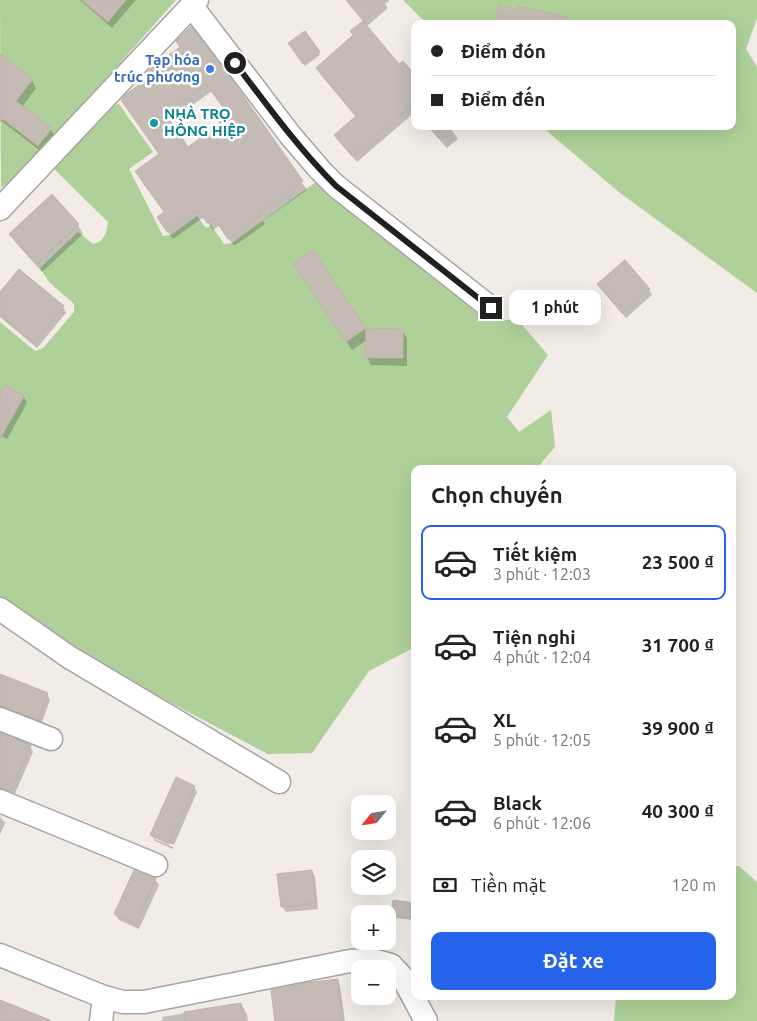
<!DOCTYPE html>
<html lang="vi">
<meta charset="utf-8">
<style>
:root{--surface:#fff;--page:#f2f2f2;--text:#222;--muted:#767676;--line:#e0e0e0;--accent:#2563eb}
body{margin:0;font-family:Ubuntu,sans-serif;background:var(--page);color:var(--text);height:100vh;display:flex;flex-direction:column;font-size:19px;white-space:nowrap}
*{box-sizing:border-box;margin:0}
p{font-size:16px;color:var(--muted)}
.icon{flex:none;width:28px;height:28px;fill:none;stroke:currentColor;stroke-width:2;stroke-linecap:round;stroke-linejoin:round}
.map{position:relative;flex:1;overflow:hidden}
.details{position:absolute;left:411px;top:465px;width:325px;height:535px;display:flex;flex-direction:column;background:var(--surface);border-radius:10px;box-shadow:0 5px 20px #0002}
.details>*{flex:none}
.hud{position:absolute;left:411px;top:20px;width:325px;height:110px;border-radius:10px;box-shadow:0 5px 20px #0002;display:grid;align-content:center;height:110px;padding:0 20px;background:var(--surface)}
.needle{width:32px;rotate:240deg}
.fabs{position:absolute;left:351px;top:795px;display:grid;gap:10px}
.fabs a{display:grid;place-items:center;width:45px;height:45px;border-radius:10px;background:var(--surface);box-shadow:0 5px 20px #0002;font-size:25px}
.end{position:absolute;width:22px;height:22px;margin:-11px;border:6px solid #202020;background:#fff;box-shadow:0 0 0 2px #fff}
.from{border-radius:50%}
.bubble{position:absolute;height:35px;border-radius:10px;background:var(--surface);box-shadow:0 5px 20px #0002;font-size:16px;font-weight:700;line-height:35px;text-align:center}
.hud b{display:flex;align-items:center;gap:18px;height:48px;font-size:19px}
.hud b+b{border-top:1px solid var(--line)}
.hud i{width:12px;height:12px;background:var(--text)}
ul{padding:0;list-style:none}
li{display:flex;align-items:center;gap:15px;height:75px;margin:0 10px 8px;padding:0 10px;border:2px solid transparent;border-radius:10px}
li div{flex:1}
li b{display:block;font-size:19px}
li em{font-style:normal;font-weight:700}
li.active{border-color:var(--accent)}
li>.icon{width:45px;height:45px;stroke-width:1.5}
h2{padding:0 20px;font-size:22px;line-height:60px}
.pay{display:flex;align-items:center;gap:12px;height:55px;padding:0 20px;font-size:19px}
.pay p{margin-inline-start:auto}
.button{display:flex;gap:10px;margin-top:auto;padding:10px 20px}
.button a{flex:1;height:58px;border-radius:10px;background:var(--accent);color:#fff;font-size:20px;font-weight:700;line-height:58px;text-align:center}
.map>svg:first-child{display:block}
.forest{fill:#afd199}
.shadow{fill:#0003;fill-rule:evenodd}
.building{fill:#c5bbb5;stroke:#c3b1a8;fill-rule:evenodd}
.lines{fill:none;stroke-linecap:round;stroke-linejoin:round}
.minor-casing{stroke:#a4a4a4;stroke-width:25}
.minor{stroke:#fff;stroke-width:22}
.route{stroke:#202020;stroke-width:6}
.shop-dot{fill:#3f7fe0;stroke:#fff;stroke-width:2}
.culture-dot{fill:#0f9aa8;stroke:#fff;stroke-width:2}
.labels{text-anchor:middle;stroke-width:5;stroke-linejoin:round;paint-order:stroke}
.shop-label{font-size:15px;font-weight:bold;fill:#366cbe;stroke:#fff;text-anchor:end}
.culture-label{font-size:15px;font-weight:bold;fill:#0d838f;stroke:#fff;text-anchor:start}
</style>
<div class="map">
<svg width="757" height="1021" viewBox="0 0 757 1021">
<rect width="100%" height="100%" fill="#f1ece6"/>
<!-- forest -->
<g class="forest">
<path d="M0,0H176L17,179L1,187Z"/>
<path d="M403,0H757V18L746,49L757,67V293L620,193L541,126H732V24H427Z"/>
<path d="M119,104L153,152L129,169L163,236L171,235L197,216L206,228L211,225L224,244L232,243L320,179L330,194L495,321L517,319L548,355L507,417L519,432L551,410L555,447L536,469H415V647L369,671L312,753L268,754L74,652L0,602V322L35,351L43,348L74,312V304L49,282L40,268L78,232L93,244C104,242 107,232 108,222L54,169L55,163L108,107Z"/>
<path d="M733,866H739L757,882V1021H614L616,996H732Z"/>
</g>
<!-- shadow -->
<g class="shadow">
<path d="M80,0H136L112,28Z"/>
<path d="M346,0H382L388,8L366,27L399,66L415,76V112L357,162L340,142L336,135L357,118L321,75L317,68L354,36L352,32L364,21Z"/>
<path d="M305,33L320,55L305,66L290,43Z"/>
<path d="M0,55L32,80L36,88L22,107L51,129L55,137L43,153L0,120Z"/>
<path d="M150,79L234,85L307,190L263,221L265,224L234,246L219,226L213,230L204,217L173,239L163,226L165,213L160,155ZM212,91L229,115L222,124L188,149L169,122Z"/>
<path d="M427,126H449L458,139L447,148Z"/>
<path d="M52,196L78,225L83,234L42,272L16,243L11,234Z"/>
<path d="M312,252L365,330H402L407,338V366L371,365L367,357V340L352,350L300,273Z"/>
<path d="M599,284L649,290L652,295L626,318L602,290Z"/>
<path d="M0,294L63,307L66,313L37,348L0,317Z"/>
<path d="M5,387L24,397L27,403L7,439L0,435V396Z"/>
<path d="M0,676L47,694L50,700L41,725L0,712Z"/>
<path d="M0,734L30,746L33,752L14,796L0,794Z"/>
<path d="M194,787L197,792L174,845L155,836V839L173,847V849L155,841L152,835Z"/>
<path d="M0,817L5,823L0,835Z"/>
<path d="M312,871L315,877L318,909L286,912L282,906Z"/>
<path d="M155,879L159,885L139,929L119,920L115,914Z"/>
<path d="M413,904L415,907L413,920L394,918L393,915Z"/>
<path d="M337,981L340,986L345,1021H276Z"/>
<path d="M241,1004L247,1014L248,1021H159L163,1020L162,1017Z"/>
</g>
<!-- building -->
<g class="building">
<path d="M82,0H126L108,22Z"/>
<path d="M346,0H389L364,22Z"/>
<path d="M499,5L516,9L517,6L567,17L566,24H495Z"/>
<path d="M363,21L399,64L403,61L415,75V102L352,156L334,135L356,116L316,68L353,35L350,31Z"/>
<path d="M191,26L235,84L303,181L259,213L261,215L228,239L214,218L207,223L198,210L167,232L157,217L164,212L135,171L159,154L121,100L126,94L149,78L146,74L151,68L180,47L176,41ZM206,84L228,114L218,121L220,124L188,147L165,113Z"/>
<path d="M305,31L320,52L303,64L288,43Z"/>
<path d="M0,54L33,79L16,101L52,128L38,146L3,119L0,122Z"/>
<path d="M52,194L79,224L37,264L9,234Z"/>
<path d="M313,250L366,328L346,342L293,264Z"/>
<path d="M625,260L650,289L622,313L597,284Z"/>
<path d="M19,269L64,306L33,343L0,315V292Z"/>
<path d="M366,328L403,329V358H365Z"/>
<path d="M5,385L24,396L0,439V393Z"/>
<path d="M0,674L48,693L38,720L5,707L0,706Z"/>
<path d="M0,733L31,745L11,791L0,788Z"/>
<path d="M176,777L195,786L169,844L150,835Z"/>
<path d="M134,870L151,877L156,878L136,924L114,914Z"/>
<path d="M312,870L316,903L281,907L277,874Z"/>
<path d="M393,900L414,903L412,918L391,915Z"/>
<path d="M338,979L343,1021H275L271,990L305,983Z"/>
<path d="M0,1000L50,1020L49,1021H0Z"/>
<path d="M241,1003L244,1021H185L184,1012Z"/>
</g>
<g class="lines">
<!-- minor casing -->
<g class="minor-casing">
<g id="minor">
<path d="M191,5L290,135L320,170L336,186L491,308"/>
<path d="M0,209L197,0"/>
<path d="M0,609L69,657L279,782"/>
<path d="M0,719L51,739"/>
<path d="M0,801L156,865"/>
<path d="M0,955L104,997L123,1002H144L350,961L373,960L391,965L403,978L426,1021"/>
<path d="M101,1021L104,997"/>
</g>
</g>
<!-- minor -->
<use href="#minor" class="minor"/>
</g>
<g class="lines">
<!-- route -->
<path class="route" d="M235,63C267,105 298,148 336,186L491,308"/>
</g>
<!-- markers -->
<circle class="shop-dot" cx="210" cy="69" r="5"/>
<circle class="culture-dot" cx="154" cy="123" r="5"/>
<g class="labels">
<!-- shop labels -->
<g class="shop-label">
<text x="200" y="65">Tạp hóa<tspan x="200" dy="17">trúc phương</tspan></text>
</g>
<!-- culture labels -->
<g class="culture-label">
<text x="164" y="119">NHÀ TRỌ<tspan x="164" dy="17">HỒNG HIỆP</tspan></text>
</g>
</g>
</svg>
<div class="fabs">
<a><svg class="needle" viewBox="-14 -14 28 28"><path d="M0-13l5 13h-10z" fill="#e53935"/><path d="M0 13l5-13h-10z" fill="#767676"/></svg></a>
<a><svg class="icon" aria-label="layers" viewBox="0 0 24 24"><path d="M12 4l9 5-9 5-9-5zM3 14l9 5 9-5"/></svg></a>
<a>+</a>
<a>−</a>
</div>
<i class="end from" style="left:235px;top:63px"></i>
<i class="end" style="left:491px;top:308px"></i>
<div class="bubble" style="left:509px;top:290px;width:92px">1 phút</div>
<div class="hud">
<b><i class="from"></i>Điểm đón</b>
<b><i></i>Điểm đến</b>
</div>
<section class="details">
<h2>Chọn chuyến</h2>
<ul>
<li class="active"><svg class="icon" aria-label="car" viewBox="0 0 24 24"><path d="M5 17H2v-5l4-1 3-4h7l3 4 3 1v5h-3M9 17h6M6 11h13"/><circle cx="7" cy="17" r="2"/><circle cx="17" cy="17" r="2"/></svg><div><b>Tiết kiệm</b><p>3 phút · 12:03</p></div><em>23 500 ₫</em></li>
<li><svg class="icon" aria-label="car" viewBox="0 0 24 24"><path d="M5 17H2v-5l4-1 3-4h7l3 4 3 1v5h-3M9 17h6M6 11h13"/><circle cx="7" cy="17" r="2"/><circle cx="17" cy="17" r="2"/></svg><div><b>Tiện nghi</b><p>4 phút · 12:04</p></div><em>31 700 ₫</em></li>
<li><svg class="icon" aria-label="car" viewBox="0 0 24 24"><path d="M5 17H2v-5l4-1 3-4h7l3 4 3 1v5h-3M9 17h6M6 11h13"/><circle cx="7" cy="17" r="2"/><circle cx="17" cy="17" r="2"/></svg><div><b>XL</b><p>5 phút · 12:05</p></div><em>39 900 ₫</em></li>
<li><svg class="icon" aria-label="car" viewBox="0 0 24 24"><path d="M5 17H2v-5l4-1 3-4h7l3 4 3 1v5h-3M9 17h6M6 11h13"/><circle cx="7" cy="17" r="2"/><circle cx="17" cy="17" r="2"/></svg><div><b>Black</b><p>6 phút · 12:06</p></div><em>40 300 ₫</em></li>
</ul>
<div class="pay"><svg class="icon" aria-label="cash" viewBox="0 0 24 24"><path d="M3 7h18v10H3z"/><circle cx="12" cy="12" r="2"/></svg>Tiền mặt<p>120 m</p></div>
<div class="button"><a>Đặt xe</a></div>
</section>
</div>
